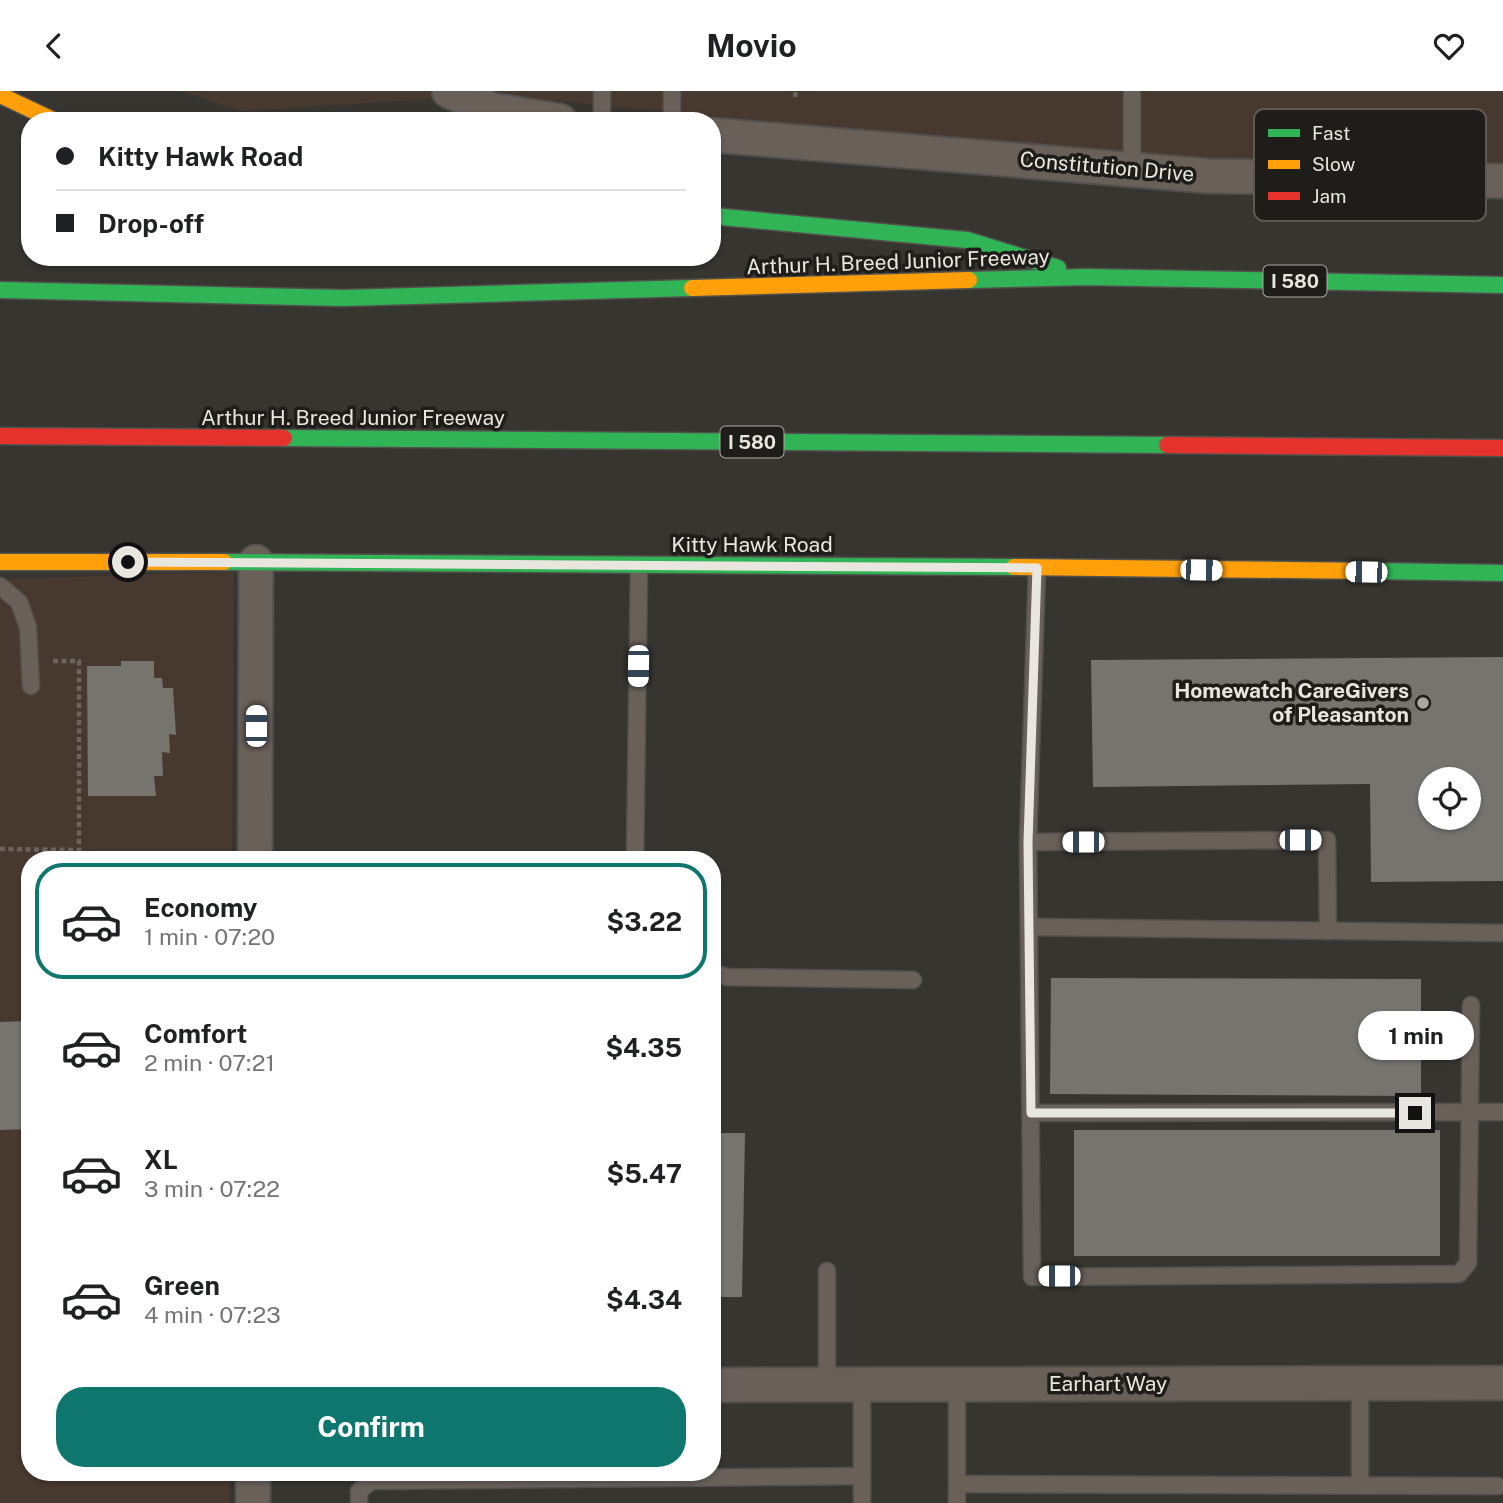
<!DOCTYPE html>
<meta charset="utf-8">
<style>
:root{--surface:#fff;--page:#f6f6f6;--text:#202124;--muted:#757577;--line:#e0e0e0;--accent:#0f766e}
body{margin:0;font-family:"Public Sans",sans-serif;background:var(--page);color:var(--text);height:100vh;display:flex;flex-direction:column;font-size:26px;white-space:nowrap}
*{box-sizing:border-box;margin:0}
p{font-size:23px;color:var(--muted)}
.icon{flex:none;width:38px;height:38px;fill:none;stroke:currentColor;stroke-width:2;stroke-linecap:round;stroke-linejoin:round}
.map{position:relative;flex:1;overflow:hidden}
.sheet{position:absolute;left:21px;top:760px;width:700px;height:630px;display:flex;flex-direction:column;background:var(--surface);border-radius:28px;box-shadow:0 2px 5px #0004}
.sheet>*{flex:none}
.top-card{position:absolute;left:21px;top:21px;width:700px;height:154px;border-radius:28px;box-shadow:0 2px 5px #0004;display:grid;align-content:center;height:154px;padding:0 35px;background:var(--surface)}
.fabs{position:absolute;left:1418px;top:676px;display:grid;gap:14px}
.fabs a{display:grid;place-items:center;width:63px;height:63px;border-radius:50%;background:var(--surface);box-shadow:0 2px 5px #0004;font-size:35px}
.end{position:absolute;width:32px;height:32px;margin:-16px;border:9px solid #e9e6e0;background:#111;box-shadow:0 0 0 4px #111}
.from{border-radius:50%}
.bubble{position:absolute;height:49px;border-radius:24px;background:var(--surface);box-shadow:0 2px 5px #0004;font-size:23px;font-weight:700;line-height:49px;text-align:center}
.car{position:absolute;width:21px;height:42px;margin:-21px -10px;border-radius:9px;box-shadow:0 0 5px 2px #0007;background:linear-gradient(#fff 24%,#345 0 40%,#fff 0 76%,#345 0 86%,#fff 0)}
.top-card b{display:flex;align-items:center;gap:24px;height:66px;font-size:26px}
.top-card b+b{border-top:2px solid var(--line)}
.top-card i{width:18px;height:18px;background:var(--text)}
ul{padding:12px 0 0;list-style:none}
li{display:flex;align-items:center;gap:21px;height:116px;margin:0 14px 10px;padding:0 21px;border:4px solid transparent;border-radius:28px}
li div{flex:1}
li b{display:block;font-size:26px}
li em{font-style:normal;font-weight:700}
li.selected{border-color:var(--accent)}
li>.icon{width:63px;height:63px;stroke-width:1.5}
.button{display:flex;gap:14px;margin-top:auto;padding:14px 35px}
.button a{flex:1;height:80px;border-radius:28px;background:var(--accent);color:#fff;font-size:28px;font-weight:700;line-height:80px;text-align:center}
header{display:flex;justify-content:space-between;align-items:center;height:91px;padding:0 35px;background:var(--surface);font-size:32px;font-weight:700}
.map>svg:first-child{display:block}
.commercial{fill:#483930}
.building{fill:#76746f;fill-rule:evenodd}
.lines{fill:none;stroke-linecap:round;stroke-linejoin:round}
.lane-casing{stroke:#52504d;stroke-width:19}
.street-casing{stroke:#52504d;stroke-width:37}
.fast-casing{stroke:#52504d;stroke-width:19}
.slow-casing{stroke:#52504d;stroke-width:19}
.jam-casing{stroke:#52504d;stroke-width:19}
.path{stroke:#69645f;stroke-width:4.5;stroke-dasharray:5 3.5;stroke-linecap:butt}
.lane{stroke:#69605a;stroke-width:16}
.street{stroke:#69605a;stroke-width:33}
.fast{stroke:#30b455;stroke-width:16}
.slow{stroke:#ff9f0a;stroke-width:16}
.jam{stroke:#e5322d;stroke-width:16}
.route{stroke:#e9e6e0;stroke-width:9}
.poi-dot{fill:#aaa8a2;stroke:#1f1d19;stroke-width:2.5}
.labels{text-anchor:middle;stroke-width:7;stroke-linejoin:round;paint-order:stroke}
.shield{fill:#1f1d19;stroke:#acaaa4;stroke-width:2}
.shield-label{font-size:19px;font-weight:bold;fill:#e9e6e0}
.street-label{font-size:21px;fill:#e9e6e0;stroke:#1f1d19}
.poi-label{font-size:21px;font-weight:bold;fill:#e9e6e0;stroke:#1f1d19;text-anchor:end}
.key{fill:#1f1d19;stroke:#5c5955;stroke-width:2}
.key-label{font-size:19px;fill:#e9e6e0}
</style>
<header><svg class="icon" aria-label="back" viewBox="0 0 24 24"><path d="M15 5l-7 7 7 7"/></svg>Movio<svg class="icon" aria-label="heart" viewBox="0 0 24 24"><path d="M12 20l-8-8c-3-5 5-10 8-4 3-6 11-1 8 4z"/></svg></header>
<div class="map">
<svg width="1503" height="1412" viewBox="0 0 1503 1412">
<rect width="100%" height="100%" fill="#363530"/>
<!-- commercial -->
<g class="commercial">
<path d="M180,0H1503V71L1160,68L496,4L242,20Z"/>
<path d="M234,481L232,768H30V1381H230L229,1412H0V488Z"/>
</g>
<!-- building -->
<g class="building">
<path d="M1503,566V790L1371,791L1370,693L1093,696L1091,569ZM1430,688H1468V726H1430Z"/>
<path d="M121,570H154V587H162L163,597H173L176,644L169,643L170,662L162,661L163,685H154L156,705H88L87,575H121Z"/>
<path d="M1051,887L1421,888V1005L1050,1003Z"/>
<path d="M30,930V1038L0,1039V931Z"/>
<rect x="1074" y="1039" width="366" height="126"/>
<path d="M712,1042H745L742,1206H712Z"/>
</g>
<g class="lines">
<!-- lane casing -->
<g class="lane-casing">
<g id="lane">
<path d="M602,30V0"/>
<path d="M672,30V0"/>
<path d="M1132,79V0"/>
<path d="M1037,477L1028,751L1032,1186L1459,1183L1468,1172L1471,914"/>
<path d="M0,495L19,511L28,536L31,595"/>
<path d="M1028,751L1327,749L1328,840"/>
<path d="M635,768L639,475"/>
<path d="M1029,836L1503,842"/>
<path d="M712,881L727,886L913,889"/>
<path d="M1031,1022L1503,1021"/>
<path d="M827,1180V1294"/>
<path d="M957,1293V1412"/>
<path d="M957,1393L1498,1395"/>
<path d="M1360,1394V1293"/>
<path d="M359,1412V1400L371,1390L862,1385"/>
<path d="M862,1412V1293"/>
</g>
</g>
<!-- street casing -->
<g class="street-casing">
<g id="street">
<path d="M449,0L492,19L560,30"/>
<path d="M712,44L1208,85L1503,90"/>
<path d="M255,768L256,471"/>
<path d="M712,1294L1503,1292"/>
<path d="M253,1412V1381"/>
</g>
</g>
<!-- fast casing -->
<g class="fast-casing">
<g id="fast">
<path d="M712,125L967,149L1058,177"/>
<path d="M969,189L1087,186L1503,194"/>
<path d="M0,199L343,207L692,197"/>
<path d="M284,347L1167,354"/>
<path d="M224,471L1014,476"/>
<path d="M1373,480L1503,482"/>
</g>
</g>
<!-- slow casing -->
<g class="slow-casing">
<g id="slow">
<path d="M0,4L55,30"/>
<path d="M692,197L969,189"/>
<path d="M0,471H224"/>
<path d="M1014,476L1373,480"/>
</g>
</g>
<!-- jam casing -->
<g class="jam-casing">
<g id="jam">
<path d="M0,345L284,347"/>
<path d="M1167,354L1503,357"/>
</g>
</g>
<!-- path -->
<g class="path">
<path d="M795,6L796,0"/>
<path d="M0,758L79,759V570H53"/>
</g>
<!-- lane -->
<use href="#lane" class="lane"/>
<!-- street -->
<use href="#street" class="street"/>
<!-- fast -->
<use href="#fast" class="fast"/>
<!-- slow -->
<use href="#slow" class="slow"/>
<!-- jam -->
<use href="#jam" class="jam"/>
</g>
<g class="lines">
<!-- route -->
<path class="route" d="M128,471L1037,477L1028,751L1031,1022H1415"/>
</g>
<!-- markers -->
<circle class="poi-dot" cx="1423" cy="612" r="7"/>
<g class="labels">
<!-- shield labels -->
<g class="shield">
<rect x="1263.5" y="174.5" width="63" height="31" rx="5"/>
<rect x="720.5" y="335.5" width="63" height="31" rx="5"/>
</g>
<g class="shield-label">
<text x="1295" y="197">I 580</text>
<text x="752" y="358">I 580</text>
</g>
<!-- street labels -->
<g class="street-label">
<text transform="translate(1107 76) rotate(5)" y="7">Constitution Drive</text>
<text transform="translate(898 171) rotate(-2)" y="7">Arthur H. Breed Junior Freeway</text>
<text x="353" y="334">Arthur H. Breed Junior Freeway</text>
<text x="752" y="461">Kitty Hawk Road</text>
<text x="1108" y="1300">Earhart Way</text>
</g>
<!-- poi labels -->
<g class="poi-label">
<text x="1409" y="607">Homewatch CareGivers<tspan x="1409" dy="24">of Pleasanton</tspan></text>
</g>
</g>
<!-- legend -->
<rect x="1254" y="18" width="232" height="112" rx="10" class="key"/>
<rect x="1268" y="38" width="32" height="8" fill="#30b455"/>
<rect x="1268" y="69" width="32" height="9" fill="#ff9f0a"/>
<rect x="1268" y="101" width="32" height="8" fill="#e5322d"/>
<g class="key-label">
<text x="1312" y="49">Fast</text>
<text x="1312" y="80">Slow</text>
<text x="1312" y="112">Jam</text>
</g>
</svg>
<div class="fabs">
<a><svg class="icon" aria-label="locate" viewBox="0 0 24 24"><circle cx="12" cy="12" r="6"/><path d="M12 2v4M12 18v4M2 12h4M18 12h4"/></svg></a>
</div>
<i class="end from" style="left:128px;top:471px"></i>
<i class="end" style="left:1415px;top:1022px"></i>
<div class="bubble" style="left:1358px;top:920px;width:116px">1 min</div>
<i class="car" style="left:1201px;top:479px;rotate:91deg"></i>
<i class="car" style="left:1366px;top:481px;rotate:271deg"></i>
<i class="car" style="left:638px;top:575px;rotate:181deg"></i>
<i class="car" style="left:256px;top:635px;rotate:0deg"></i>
<i class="car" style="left:1300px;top:749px;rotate:90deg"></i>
<i class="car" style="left:1083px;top:751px;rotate:270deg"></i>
<i class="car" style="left:1059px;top:1185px;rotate:270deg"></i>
<div class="top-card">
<b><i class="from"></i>Kitty Hawk Road</b>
<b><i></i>Drop-off</b>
</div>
<section class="sheet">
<ul>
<li class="selected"><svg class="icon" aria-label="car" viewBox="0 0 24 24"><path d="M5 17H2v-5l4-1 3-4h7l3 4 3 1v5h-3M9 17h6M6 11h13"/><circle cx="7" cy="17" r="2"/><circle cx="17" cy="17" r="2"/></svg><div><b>Economy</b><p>1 min · 07:20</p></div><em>$3.22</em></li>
<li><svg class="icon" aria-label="car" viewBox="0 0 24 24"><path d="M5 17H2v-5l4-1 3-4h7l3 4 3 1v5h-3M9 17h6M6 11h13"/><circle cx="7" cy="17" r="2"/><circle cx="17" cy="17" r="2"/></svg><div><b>Comfort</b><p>2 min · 07:21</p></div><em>$4.35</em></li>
<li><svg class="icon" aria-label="car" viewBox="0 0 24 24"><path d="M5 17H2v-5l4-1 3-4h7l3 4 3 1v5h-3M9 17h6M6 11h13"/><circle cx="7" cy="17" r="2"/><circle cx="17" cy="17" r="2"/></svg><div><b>XL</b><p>3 min · 07:22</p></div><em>$5.47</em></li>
<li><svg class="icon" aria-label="car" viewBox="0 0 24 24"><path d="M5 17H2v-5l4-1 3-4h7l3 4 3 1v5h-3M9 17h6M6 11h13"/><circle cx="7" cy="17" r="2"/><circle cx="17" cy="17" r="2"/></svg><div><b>Green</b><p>4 min · 07:23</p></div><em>$4.34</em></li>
</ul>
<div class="button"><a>Confirm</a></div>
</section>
</div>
